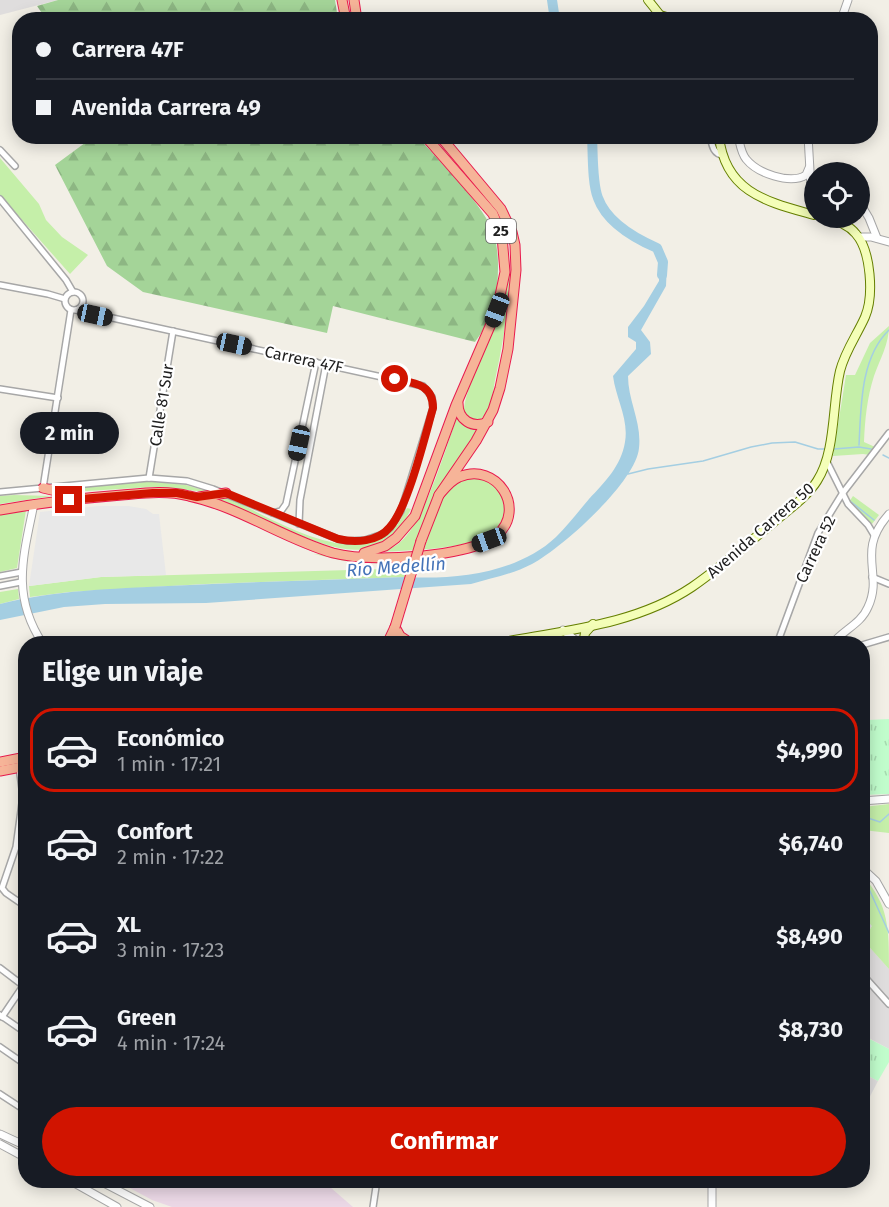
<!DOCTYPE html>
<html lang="es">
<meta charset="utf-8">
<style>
:root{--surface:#171b24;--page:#242831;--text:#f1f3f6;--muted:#9ea1a6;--line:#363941;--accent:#d11400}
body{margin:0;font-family:"Fira Sans",sans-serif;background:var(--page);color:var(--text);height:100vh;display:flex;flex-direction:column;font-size:22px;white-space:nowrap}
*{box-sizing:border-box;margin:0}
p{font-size:20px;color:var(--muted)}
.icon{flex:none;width:33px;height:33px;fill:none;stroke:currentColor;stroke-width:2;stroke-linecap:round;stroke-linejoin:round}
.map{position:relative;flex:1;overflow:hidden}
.drawer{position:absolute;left:18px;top:636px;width:852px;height:552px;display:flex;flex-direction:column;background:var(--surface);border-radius:24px;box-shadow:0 3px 15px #0003}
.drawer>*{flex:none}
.hud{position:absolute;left:12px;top:12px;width:866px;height:132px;border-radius:24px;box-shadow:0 3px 15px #0003;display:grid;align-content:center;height:132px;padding:0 24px;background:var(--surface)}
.buttons{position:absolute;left:804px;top:162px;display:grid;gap:12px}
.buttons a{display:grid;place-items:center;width:66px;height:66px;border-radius:50%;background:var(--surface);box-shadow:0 3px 15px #0003;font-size:30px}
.end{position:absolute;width:27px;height:27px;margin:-14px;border:8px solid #d11400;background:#fff;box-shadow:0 0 0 3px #fff}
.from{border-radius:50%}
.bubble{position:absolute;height:42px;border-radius:21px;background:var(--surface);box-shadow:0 3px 15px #0003;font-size:20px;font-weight:700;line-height:42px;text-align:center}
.car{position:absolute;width:18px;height:36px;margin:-18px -9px;border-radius:8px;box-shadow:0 0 4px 2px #0007;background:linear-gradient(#222 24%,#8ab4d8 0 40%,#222 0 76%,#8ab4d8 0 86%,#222 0)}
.hud b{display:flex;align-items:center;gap:21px;height:57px;font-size:22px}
.hud b+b{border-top:2px solid var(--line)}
.hud i{width:15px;height:15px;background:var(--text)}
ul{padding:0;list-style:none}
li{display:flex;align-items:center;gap:18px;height:84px;margin:0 12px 9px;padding:0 12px;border:3px solid transparent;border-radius:24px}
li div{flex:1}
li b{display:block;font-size:22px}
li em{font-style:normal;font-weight:700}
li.active{border-color:var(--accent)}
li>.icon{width:54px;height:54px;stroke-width:1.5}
h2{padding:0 24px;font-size:27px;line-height:72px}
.button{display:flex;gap:12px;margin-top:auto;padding:12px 24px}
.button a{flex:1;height:69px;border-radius:36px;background:var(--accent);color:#fff;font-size:24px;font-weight:700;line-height:69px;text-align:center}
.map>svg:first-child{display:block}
.residential{fill:#dfdddd}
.industrial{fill:#ebd8e6}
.grass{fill:#c5efa9}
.forest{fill:url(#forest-firs)}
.park{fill:url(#park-tufts)}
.parking{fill:#e8e8e8}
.water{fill:#a4cee2}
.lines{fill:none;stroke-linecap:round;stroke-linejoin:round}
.stream{stroke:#a4cee2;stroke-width:1.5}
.river{stroke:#a4cee2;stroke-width:10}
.minor-casing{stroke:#a7a7a7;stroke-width:8}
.tertiary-casing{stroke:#a7a7a7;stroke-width:9}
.secondary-casing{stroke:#657f00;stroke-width:10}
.trunk-casing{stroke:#e81a4d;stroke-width:11}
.minor{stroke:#fff;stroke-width:5}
.tertiary{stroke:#fff;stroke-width:7}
.secondary{stroke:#f4feb8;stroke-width:8}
.trunk{stroke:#f6b498;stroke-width:9}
.trunk-bridge-casing{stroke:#e81a4d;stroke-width:11;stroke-linecap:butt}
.trunk-bridge{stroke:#f6b498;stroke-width:9}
.route{stroke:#d11400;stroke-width:8}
.labels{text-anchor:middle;stroke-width:4.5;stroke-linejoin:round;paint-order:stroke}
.shield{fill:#fff;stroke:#636363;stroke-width:1.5}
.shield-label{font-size:15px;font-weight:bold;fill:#202020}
.street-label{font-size:16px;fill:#202020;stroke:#fff}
.water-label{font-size:18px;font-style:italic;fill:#4473b8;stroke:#fff}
</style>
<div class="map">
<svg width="889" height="1207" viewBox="0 0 889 1207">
<defs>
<pattern id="forest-firs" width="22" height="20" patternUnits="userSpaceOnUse" patternTransform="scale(1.5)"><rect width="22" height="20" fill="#a4d498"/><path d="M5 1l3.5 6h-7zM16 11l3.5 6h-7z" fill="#8db683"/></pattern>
<pattern id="park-tufts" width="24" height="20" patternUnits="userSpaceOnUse" patternTransform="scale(1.5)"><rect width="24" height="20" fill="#c1fdcc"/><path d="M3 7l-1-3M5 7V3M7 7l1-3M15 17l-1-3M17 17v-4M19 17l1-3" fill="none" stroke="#a6d9af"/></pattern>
</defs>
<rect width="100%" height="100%" fill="#f2efe6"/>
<!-- residential -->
<g class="residential">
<path d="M0,0H58L0,15Z"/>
<path d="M862,903L868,907L872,926L863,940L889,969V1049L863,1035Z"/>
<path d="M863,1073L878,1081L863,1110Z"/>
</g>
<!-- industrial -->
<path class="industrial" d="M117,1181H323L353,1207H172L152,1200Z"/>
<!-- grass -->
<g class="grass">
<path d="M0,158L39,204L46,220L62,237L88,255L70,274L0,195Z"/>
<path d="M510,272H513C508,308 503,344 495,380C493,391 492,407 484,416C479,423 469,419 464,414C462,394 489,342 497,322C504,306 506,288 510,272Z"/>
<path d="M889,326C889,344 880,359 874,376C867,398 865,419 864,442L875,447L870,455L863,454L833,456L846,375H855L870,343Z"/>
<path d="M457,417L461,424L480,428L435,495L417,539L426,542C432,527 436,507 445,495C476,450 529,502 495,532C476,549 403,551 377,552C382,550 390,549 395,546C423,530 445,449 457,417Z"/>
<path d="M144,481L186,485L210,492L152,487L87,491L68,489Z"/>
<path d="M14,495L52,496L0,504V496Z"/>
<path d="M853,496L879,515L872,524L849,502Z"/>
<path d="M227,497C267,516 341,563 384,537C395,531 401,519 407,508L411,509C381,570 335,550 285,529C262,520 240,510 217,501Z"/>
<path d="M26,510L17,568L0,572V515Z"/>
<path d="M314,554L352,557L411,559L405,577L205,584L69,592L30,597L29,586L101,577L385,569L386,564L345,561Z"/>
<path d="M18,589L19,599L0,604V592Z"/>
<path d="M889,804V833L863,830V807Z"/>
<path d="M863,876C889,905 889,929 889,969L863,940L872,926L863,916L868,907L863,903Z"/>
</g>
<!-- forest -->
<g class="forest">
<path d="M58,0H335L338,19H46L37,6Z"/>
<path d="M93,137H418C440,162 473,194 489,223C499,242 499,266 497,287C494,308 488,325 475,342L333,306L327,333L143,292L107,266L55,165Z"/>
</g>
<!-- park -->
<g class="park">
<path d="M889,719V794L863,795V727L868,720Z"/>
<path d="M862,1035L889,1049V1062L878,1081L863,1073Z"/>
</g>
<!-- parking -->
<path class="parking" d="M98,506H128L146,509L153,514H159L166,575L101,577L29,586L40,512Z"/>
<!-- water -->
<path class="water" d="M659,261L667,263L666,286L641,330L650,342L651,354L628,376C628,401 642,423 639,448C636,482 562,548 532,564C513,574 492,578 471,584L206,603L105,604L64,607L0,620V604C55,590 112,589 168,586C247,582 326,580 405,577C455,580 518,573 556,537C568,525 578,512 589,499C605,482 621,466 625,442C629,419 616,399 613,376L636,349V342L628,337V327L644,306L659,281Z"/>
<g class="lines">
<!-- stream -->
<g class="stream">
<path d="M859,445C861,408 860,358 889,330"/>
<path d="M834,449L859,447L871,449"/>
<path d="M883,455L889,458"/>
<path d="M628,474L648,469L703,461L751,447L772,443L795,442L818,449H826"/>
<path d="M850,501L874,520"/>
<path d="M862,820L868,818L880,822L889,814"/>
<path d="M862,880L869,889L889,933"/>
</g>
<!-- river -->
<g class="river">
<path d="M552,0L555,20"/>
<path d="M592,136C593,153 592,183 598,198C607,223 634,238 657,248L663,262L662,275"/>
</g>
<!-- minor casing -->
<g class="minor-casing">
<g id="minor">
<path d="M710,136C712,145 713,154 723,155"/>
<path d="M0,150L15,166"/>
<path d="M0,199L66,280L73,292"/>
<path d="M0,285L48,294L65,299"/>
<circle cx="74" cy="301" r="9"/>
<path d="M0,389L58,398"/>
<path d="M826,460L848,504L868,525L874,535"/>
<path d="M149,478L173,331"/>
<path d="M43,488L71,310"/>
<path d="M0,492L149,478L187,481L213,489L338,539L348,541L365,540L383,534L390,528L401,511L433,408L432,397L423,386L76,310"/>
<path d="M273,513L281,511L286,504L316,362"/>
<path d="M299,524L300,500L326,364"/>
<path d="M0,576L22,572"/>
<path d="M872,577L889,584"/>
<path d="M0,586L21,582"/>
<path d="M777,644L818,533L842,494L889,433"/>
<path d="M862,645L889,637"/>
<path d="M19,902L6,893L2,888L16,847L23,796L19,767"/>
<path d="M0,968L25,987"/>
<path d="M862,974L889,1004"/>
<path d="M0,1015L26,1033"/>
<path d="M2,1017L23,986"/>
<path d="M0,1047L26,1065"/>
<path d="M0,1094L26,1111"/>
<path d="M373,1207L377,1180"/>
</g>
</g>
<!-- tertiary casing -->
<g class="tertiary-casing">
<g id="tertiary">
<path d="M841,20L848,0"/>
<path d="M738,136C740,144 741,153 746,159C757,173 790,185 806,175L809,168"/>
<path d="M808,136L811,188L814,194"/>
<path d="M860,203L869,218L877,238"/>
<path d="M859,237H871L889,242"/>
<path d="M34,504C23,557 11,596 43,644"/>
<path d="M563,630L580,644"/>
<path d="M832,644C843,630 861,624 868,607C884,573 855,552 889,514"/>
<path d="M862,801L889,799"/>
<path d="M862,868L876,881L889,904"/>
<path d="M0,1134L26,1146"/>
<path d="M0,1144L26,1158"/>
<path d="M69,1180L117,1207"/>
<path d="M98,1180L150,1207"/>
<path d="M712,1180V1207"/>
</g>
</g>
<!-- secondary casing -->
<g class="secondary-casing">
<g id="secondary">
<path d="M648,0L660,15L676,20"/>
<path d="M719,136C725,193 768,202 814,215"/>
<path d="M492,644C559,631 634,626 692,587C721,567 747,544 774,522C788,510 807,497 817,481C836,452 832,405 840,371C845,351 857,335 865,317C874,296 871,251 856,234C848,224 836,220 825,218"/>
<path d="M583,644L585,633L593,624"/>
</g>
</g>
<!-- trunk casing -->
<g class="trunk-casing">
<g id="trunk">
<path d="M342,0L346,20"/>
<path d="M354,0L357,20"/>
<path d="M458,403C458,420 472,429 488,422"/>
<path d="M43,488L78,496"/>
<path d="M199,497L226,493"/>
<path d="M0,510C40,503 81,498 122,495C144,493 167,490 189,496C240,507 284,539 333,553C361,560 395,558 423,556C443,554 482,548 497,535C527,509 497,461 459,477C451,480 445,488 439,495"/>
<path d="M421,541L439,495L476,441L493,410L500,388L508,349L516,270L515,245L512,232L501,209L440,136"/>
<path d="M364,553L385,546L396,538L415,516L456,405L497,310L505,272L502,236L493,214L425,136"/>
<path d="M395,627L400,636L412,644"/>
<path d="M387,644L395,627"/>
<path d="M0,762L26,757"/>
<path d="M0,771L26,766"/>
</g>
</g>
<!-- minor -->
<use href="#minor" class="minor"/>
<!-- tertiary -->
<use href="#tertiary" class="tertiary"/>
<!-- secondary -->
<use href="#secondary" class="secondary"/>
<!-- trunk -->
<use href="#trunk" class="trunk"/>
<!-- trunk-bridge casing -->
<g class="trunk-bridge-casing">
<path id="trunk-bridge" d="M395,627L421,541"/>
</g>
<!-- trunk-bridge -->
<use href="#trunk-bridge" class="trunk-bridge"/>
</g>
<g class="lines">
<!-- route -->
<path class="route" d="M69,500L153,493H177L197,497L226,493L338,539C355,543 378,542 390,527C408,507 425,436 433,408C433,384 414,383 395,379"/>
</g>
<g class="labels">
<!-- shield labels -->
<rect class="shield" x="486" y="219" width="30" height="24" rx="4.5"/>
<g class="shield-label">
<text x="501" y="236">25</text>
</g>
<!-- street labels -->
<g class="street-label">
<text transform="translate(304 359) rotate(12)" y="6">Carrera 47F</text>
<text transform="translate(161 405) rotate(-81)" y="6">Calle 81 Sur</text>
<text transform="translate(760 530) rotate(-41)" y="6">Avenida Carrera 50</text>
<text transform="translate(815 549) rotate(-65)" y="6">Carrera 52</text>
</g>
<!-- water labels -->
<g class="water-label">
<text transform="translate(396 567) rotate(-4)" y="6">Río Medellín</text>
</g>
</g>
</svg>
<div class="buttons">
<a><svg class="icon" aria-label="locate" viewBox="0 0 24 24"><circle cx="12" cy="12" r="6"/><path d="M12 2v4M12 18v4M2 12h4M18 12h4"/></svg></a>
</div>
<i class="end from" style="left:395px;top:379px"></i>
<i class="end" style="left:69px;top:500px"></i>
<div class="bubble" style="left:20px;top:412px;width:99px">2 min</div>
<i class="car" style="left:497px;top:310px;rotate:201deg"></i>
<i class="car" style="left:95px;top:315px;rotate:102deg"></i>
<i class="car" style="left:234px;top:344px;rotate:102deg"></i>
<i class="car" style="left:299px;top:443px;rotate:192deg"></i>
<i class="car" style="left:489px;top:540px;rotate:250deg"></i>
<div class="hud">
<b><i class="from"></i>Carrera 47F</b>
<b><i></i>Avenida Carrera 49</b>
</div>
<section class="drawer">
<h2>Elige un viaje</h2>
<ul>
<li class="active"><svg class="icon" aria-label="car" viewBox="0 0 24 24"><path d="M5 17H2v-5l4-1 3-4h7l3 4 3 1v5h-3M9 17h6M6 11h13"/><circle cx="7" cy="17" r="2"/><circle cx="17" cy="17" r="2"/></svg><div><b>Económico</b><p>1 min · 17:21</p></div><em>$4,990</em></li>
<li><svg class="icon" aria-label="car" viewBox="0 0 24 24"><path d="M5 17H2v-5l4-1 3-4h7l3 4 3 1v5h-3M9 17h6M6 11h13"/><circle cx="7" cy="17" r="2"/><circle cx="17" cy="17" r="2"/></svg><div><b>Confort</b><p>2 min · 17:22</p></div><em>$6,740</em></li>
<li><svg class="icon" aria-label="car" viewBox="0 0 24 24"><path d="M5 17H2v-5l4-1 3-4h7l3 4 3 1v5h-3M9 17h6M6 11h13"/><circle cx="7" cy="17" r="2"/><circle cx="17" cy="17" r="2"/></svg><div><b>XL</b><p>3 min · 17:23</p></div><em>$8,490</em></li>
<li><svg class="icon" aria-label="car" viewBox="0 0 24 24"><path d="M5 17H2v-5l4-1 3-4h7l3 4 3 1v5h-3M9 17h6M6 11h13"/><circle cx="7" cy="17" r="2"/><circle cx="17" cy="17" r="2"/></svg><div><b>Green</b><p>4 min · 17:24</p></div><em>$8,730</em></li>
</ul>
<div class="button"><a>Confirmar</a></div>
</section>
</div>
